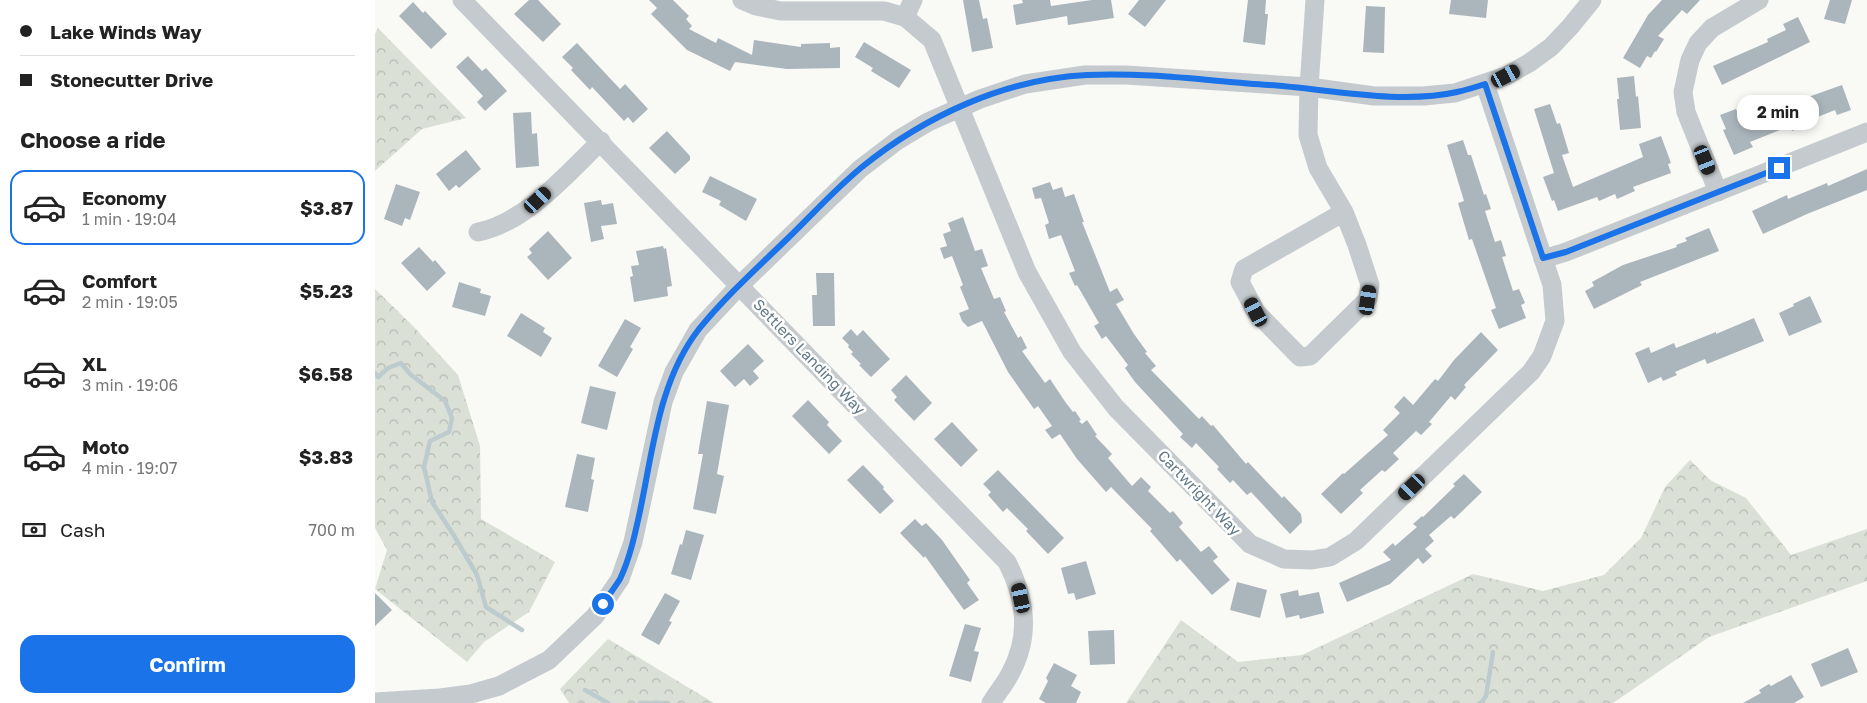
<!DOCTYPE html>
<meta charset="utf-8">
<style>
:root{--surface:#fff;--page:#f2f2f2;--text:#222;--muted:#767676;--line:#e0e0e0;--accent:#1a73e8}
body{margin:0;font-family:"Golos Text",sans-serif;background:var(--page);color:var(--text);height:100vh;display:flex;flex-direction:column;font-size:19px;white-space:nowrap}
*{box-sizing:border-box;margin:0}
p{font-size:16px;color:var(--muted)}
.icon{flex:none;width:28px;height:28px;fill:none;stroke:currentColor;stroke-width:2;stroke-linecap:round;stroke-linejoin:round}
.map{position:relative;flex:1;overflow:hidden}
.side{display:flex;flex-direction:column;background:var(--surface);width:375px}
.side>*{flex:none}
.hud{display:grid;align-content:center;height:110px;padding:0 20px;background:var(--surface)}
.end{position:absolute;width:22px;height:22px;margin:-11px;border:6px solid #1a73e8;background:#fff;box-shadow:0 0 0 2px #fff}
.from{border-radius:50%}
.bubble{position:absolute;height:35px;border-radius:15px;background:var(--surface);box-shadow:0 2px 8px #0003;font-size:16px;font-weight:700;line-height:35px;text-align:center}
.car{position:absolute;width:15px;height:30px;margin:-15px -8px;border-radius:6px;box-shadow:0 0 4px 1px #0007;background:linear-gradient(#222 24%,#8ab4d8 0 40%,#222 0 76%,#8ab4d8 0 86%,#222 0)}
.hud b{display:flex;align-items:center;gap:18px;height:48px;font-size:19px}
.hud b+b{border-top:1px solid var(--line)}
.hud i{width:12px;height:12px;background:var(--text)}
ul{padding:0;list-style:none}
li{display:flex;align-items:center;gap:15px;height:75px;margin:0 10px 8px;padding:0 10px;border:2px solid transparent;border-radius:15px}
li div{flex:1}
li b{display:block;font-size:19px}
li em{font-style:normal;font-weight:700}
li.on{border-color:var(--accent)}
li>.icon{width:45px;height:45px;stroke-width:1.5}
h2{padding:0 20px;font-size:22px;line-height:60px}
.pay{display:flex;align-items:center;gap:12px;height:55px;padding:0 20px;font-size:19px}
.pay p{margin-inline-start:auto}
.cta{display:flex;gap:10px;margin-top:auto;padding:10px 20px}
.cta a{flex:1;height:58px;border-radius:15px;background:var(--accent);color:#fff;font-size:20px;font-weight:700;line-height:58px;text-align:center}
main{display:flex;flex:1;min-height:0}
.map>svg:first-child{display:block}
.forest{fill:url(#forest-crowns)}
.lines{fill:none;stroke-linecap:round;stroke-linejoin:round}
.stream{stroke:#bccbce;stroke-width:4.5}
.building{fill:#aab6bc}
.minor{stroke:#c4cacd;stroke-width:19}
.route{stroke:#1a73e8;stroke-width:6}
.labels{text-anchor:middle;stroke-width:5;stroke-linejoin:round;paint-order:stroke}
.street-label{font-size:15px;fill:#617985;stroke:#fff}
</style>
<main>
<section class="side">
<div class="hud">
<b><i class="from"></i>Lake Winds Way</b>
<b><i></i>Stonecutter Drive</b>
</div>
<h2>Choose a ride</h2>
<ul>
<li class="on"><svg class="icon" aria-label="car" viewBox="0 0 24 24"><path d="M5 17H2v-5l4-1 3-4h7l3 4 3 1v5h-3M9 17h6M6 11h13"/><circle cx="7" cy="17" r="2"/><circle cx="17" cy="17" r="2"/></svg><div><b>Economy</b><p>1 min · 19:04</p></div><em>$3.87</em></li>
<li><svg class="icon" aria-label="car" viewBox="0 0 24 24"><path d="M5 17H2v-5l4-1 3-4h7l3 4 3 1v5h-3M9 17h6M6 11h13"/><circle cx="7" cy="17" r="2"/><circle cx="17" cy="17" r="2"/></svg><div><b>Comfort</b><p>2 min · 19:05</p></div><em>$5.23</em></li>
<li><svg class="icon" aria-label="car" viewBox="0 0 24 24"><path d="M5 17H2v-5l4-1 3-4h7l3 4 3 1v5h-3M9 17h6M6 11h13"/><circle cx="7" cy="17" r="2"/><circle cx="17" cy="17" r="2"/></svg><div><b>XL</b><p>3 min · 19:06</p></div><em>$6.58</em></li>
<li><svg class="icon" aria-label="car" viewBox="0 0 24 24"><path d="M5 17H2v-5l4-1 3-4h7l3 4 3 1v5h-3M9 17h6M6 11h13"/><circle cx="7" cy="17" r="2"/><circle cx="17" cy="17" r="2"/></svg><div><b>Moto</b><p>4 min · 19:07</p></div><em>$3.83</em></li>
</ul>
<div class="pay"><svg class="icon" aria-label="cash" viewBox="0 0 24 24"><path d="M3 7h18v10H3z"/><circle cx="12" cy="12" r="2"/></svg>Cash<p>700 m</p></div>
<div class="cta"><a>Confirm</a></div>
</section>
<div class="map">
<svg width="1492" height="703" viewBox="0 0 1492 703">
<defs>
<pattern id="forest-crowns" width="20" height="18" patternUnits="userSpaceOnUse" patternTransform="scale(1.25)"><rect width="20" height="18" fill="#dae0d5"/><path d="M2 6a3 3 0 1 1 6 0M12 15a3 3 0 1 1 6 0" fill="none" stroke="#b4bab2"/></pattern>
</defs>
<rect width="100%" height="100%" fill="#f9f9f6"/>
<!-- forest -->
<g class="forest">
<path d="M3,28L91,118L47,129L0,171V34Z"/>
<path d="M0,289L39,327L83,375L105,446L106,519L180,562L154,612L109,642L92,662L0,589L12,550L0,528Z"/>
<path d="M1315,460L1335,480L1371,498L1416,555L1492,529V581L1334,637L1238,703H751L806,620L863,662L927,655L1098,574L1168,591L1229,575L1266,538L1290,487Z"/>
<path d="M233,639L339,703H194L185,689Z"/>
</g>
<g class="lines">
<!-- stream -->
<g class="stream">
<path d="M0,373L3,377L13,368L26,363L35,374L70,401L77,418L74,432L55,441L49,467L57,502L78,534L102,575L111,607L147,630"/>
<path d="M210,690L233,703"/>
<path d="M265,703H293"/>
<path d="M1106,703L1111,696L1118,652"/>
</g>
</g>
<!-- building -->
<g class="building">
<path d="M154,0H163L186,24L168,42L139,14Z"/>
<path d="M274,0H298L314,16L311,19L317,26L314,29L341,43L343,38L377,55L379,40L426,47V44L455,43V48L465,47V68L412,69L360,62L355,71L312,50L276,14L282,8Z"/>
<path d="M588,0H604L608,19L612,18L618,48L597,52Z"/>
<path d="M647,0H675L676,6L717,0H736L739,18L693,25L692,16L641,25L638,5L648,3Z"/>
<path d="M764,0H791L770,27L753,14Z"/>
<path d="M873,0H891L890,14H893L890,45L868,42Z"/>
<path d="M1076,0H1113L1111,18L1074,14Z"/>
<path d="M1287,0H1325L1312,14L1307,10L1283,36L1289,39L1281,52L1280,51L1276,58L1272,56L1265,68L1248,58L1273,15Z"/>
<path d="M1455,0H1477L1470,24L1449,19Z"/>
<path d="M38,2L48,13L50,11L72,34L56,49L24,16Z"/>
<path d="M991,6L1010,7L1009,53L988,52Z"/>
<path d="M1423,17L1435,42L1347,85L1338,66L1393,42L1392,39L1411,30L1408,24Z"/>
<path d="M489,42L536,70L524,88L496,71L498,68L480,57Z"/>
<path d="M202,43L245,89L250,84L273,109L258,123L253,117L249,121L217,87L215,90L196,70L198,68L187,57Z"/>
<path d="M93,56L107,71L111,68L132,91L110,111L102,102L108,96L81,67Z"/>
<path d="M1259,76L1261,97L1263,96L1266,128L1245,130L1242,99H1244L1242,78Z"/>
<path d="M1467,85L1476,110L1462,115L1460,110L1430,122L1431,126L1417,131L1415,126L1375,142L1378,147L1359,155L1348,130L1351,129L1345,115L1361,109L1366,121L1421,100L1422,101Z"/>
<path d="M1175,104L1182,124L1185,123L1194,153L1187,155L1198,187L1268,157L1264,144L1286,136L1296,163L1293,164L1296,173L1258,187L1260,191L1242,199L1240,194L1224,201L1222,197L1183,211L1179,200L1177,201L1168,177L1179,173L1159,109Z"/>
<path d="M156,112L157,134L162,133L164,166L141,168L138,113Z"/>
<path d="M292,131L315,156V160L300,174L274,148Z"/>
<path d="M1088,140L1093,155H1096L1109,195L1111,194L1116,209L1110,211L1120,242L1126,240L1131,256L1127,257L1138,291L1144,289L1150,303L1146,305L1151,318L1124,329L1116,310L1121,308L1097,239L1094,240L1083,203L1089,201L1072,145Z"/>
<path d="M91,150L106,169L84,188L81,185L74,191L61,174Z"/>
<path d="M1492,169V190L1432,214L1388,234L1377,211L1412,195L1413,199L1452,183L1453,186Z"/>
<path d="M335,176L382,199L371,221L344,205L346,201L327,192Z"/>
<path d="M675,182L678,190L687,187L690,197L699,194L709,222H707L735,292L742,288L749,300L741,304L759,334L772,352L770,353L781,366L776,370L824,419L827,416L836,426L838,425L871,464L873,462L907,498L909,496L926,514L927,522L915,534L876,492L872,495L858,480L855,483L842,469L844,467L821,443L817,448L805,437L808,434L760,382L750,368L753,365L731,336L727,339L719,326L724,323L702,285L700,286L694,273L700,271L686,235L674,239L670,225L674,223L666,198L660,199L657,188Z"/>
<path d="M21,184L45,192L35,220L30,218L27,226L9,219Z"/>
<path d="M226,200L227,205L238,203L242,224L226,226L229,239L216,242L209,203Z"/>
<path d="M588,217L600,251L607,249L613,266L606,268L619,299L625,297L631,311L629,312L643,338L646,336L652,348L647,351L670,383L675,379L691,403L698,412L700,411L706,420L704,421L707,424L712,420L722,435L720,436L737,454L733,458L757,486L766,477L776,487L773,491L795,513L798,511L808,523L804,527L826,552L834,546L843,557L838,561L855,580L837,595L805,559L802,562L775,531L777,529L736,487L731,492L702,459L685,434L677,439L670,430L677,426L663,406L659,409L633,372L607,321L593,327L587,321L584,313L594,309L585,287L588,285L577,256L569,259L565,248L572,246L568,234L576,231L573,223Z"/>
<path d="M1334,228L1344,251L1265,282L1267,285L1219,309L1210,291L1219,286L1217,282L1248,265L1302,247L1301,245L1312,241L1310,238Z"/>
<path d="M173,231L197,258L173,280L152,257L157,253L154,249Z"/>
<path d="M288,246L289,249L291,248L297,286L292,287L293,296L259,302L255,277L258,276L256,266L264,265L261,251Z"/>
<path d="M44,247L58,262L60,260L71,273L52,291L26,263Z"/>
<path d="M441,273H459L460,326H438L437,295H442Z"/>
<path d="M84,282L106,289L105,293L116,296L110,316L77,307Z"/>
<path d="M1435,296L1447,322L1414,336L1404,313L1419,306L1418,304Z"/>
<path d="M146,313L170,328L168,332L177,338L166,357L132,336Z"/>
<path d="M1379,318L1389,341L1332,364L1330,359L1300,372L1302,375L1288,381L1286,377L1273,383L1260,353L1274,347L1276,353L1299,343L1301,348L1341,332V334Z"/>
<path d="M250,319L266,328L255,347L258,349L242,377L223,366Z"/>
<path d="M476,329L482,336L488,330L515,359L496,377L484,365L486,364L476,354L478,352L473,347L474,345L467,338Z"/>
<path d="M1106,332L1123,350L1089,385L1091,387L1080,400L1076,396L1054,422L1057,424L1046,435L1041,431L1018,453L1024,459L1010,472L1007,470L985,490L988,493L966,514L946,494L968,473L969,474L1013,435L1008,430L1025,413L1019,407L1029,396L1038,405L1060,379L1063,381L1079,360Z"/>
<path d="M373,344L389,361L378,371L384,378L375,386L369,379L360,387L345,371Z"/>
<path d="M531,375L557,403L539,421L519,400L522,397L516,390Z"/>
<path d="M215,386L241,392L232,430L206,423Z"/>
<path d="M433,400L454,422L452,425L467,441L454,454L417,416Z"/>
<path d="M332,401L354,405L342,474L349,476L341,514L318,509L328,454H323Z"/>
<path d="M577,422L603,450L586,467L559,439Z"/>
<path d="M202,454L220,458L216,479L219,480L213,512L190,507Z"/>
<path d="M488,465L509,487L508,489L519,501L505,514L472,480Z"/>
<path d="M623,470L689,538L673,554L651,531L653,529L632,508L628,512L613,495L616,492L608,484Z"/>
<path d="M1089,474L1107,492L1079,519L1076,516L1054,535L1059,541L1050,549L1057,556L1048,564L1043,558L1015,584L972,602L964,583L1016,560L1008,552L1018,543L1020,546L1042,527L1038,524L1047,516L1048,517L1080,486L1078,484Z"/>
<path d="M540,519L547,526L551,523L567,540L595,580L592,583L604,600L589,610L550,556L549,558L525,533Z"/>
<path d="M311,530L329,535L316,580L296,574L305,544L307,545Z"/>
<path d="M711,561L721,594L701,600L699,593L693,594L686,568Z"/>
<path d="M862,582L892,590L885,618L855,610Z"/>
<path d="M923,590L924,596L944,592L949,613L925,619L924,615L911,618L905,594Z"/>
<path d="M0,593L17,610L0,626Z"/>
<path d="M290,593L305,601L294,621L297,622L284,645L266,635Z"/>
<path d="M590,624L606,628L599,651L604,652L596,682L574,676Z"/>
<path d="M739,630L740,664L715,665L713,631Z"/>
<path d="M1473,648L1483,672L1446,687L1436,664Z"/>
<path d="M679,663L702,675L696,686L706,692L701,703H671L664,699L673,681L671,678Z"/>
<path d="M1416,675L1429,697L1419,703H1368L1386,693L1384,690L1394,684L1396,686Z"/>
</g>
<g class="lines">
<!-- minor -->
<g class="minor">
<path d="M87,0L632,562C651,599 656,636 635,674C630,684 622,693 616,703"/>
<path d="M367,0L381,6L406,11H509L530,17L557,40L652,272L697,352L741,408L875,544L909,559L937,560L955,557L981,541L1156,372L1167,356L1180,321L1177,285L1110,84"/>
<path d="M940,0L934,87L933,135L943,168L969,212L982,245L995,285L993,299L935,356L925,357L881,312L865,282L869,269L969,212"/>
<path d="M530,17L538,0"/>
<path d="M1343,192L1311,112L1308,92L1315,60L1323,43L1337,28L1384,0"/>
<path d="M103,232C150,223 192,174 226,141"/>
<path d="M1168,259L1191,252L1492,132"/>
<path d="M0,702L65,698L96,694L124,686L174,660L220,616L245,579L258,542L288,402L299,372L323,330L365,285L485,169L523,140L553,122L605,99L650,84L710,75H751L934,87L999,96H1048L1080,93L1131,76L1154,63L1176,47L1195,27L1217,0"/>
</g>
</g>
<g class="lines">
<!-- route -->
<path class="route" d="M228,604C234,595 240,587 245,579C255,558 260,534 265,511C278,450 284,380 324,329C350,297 381,269 411,240C436,216 460,189 487,167C550,116 630,79 712,75C772,72 834,81 894,85C953,89 1024,105 1082,92C1091,90 1101,87 1110,84L1168,258L1191,252L1404,168"/>
</g>
<g class="labels">
<!-- street labels -->
<g class="street-label">
<text transform="translate(434 357) rotate(46)" y="5">Settlers Landing Way</text>
<text transform="translate(824 493) rotate(46)" y="5">Cartwright Way</text>
</g>
</g>
</svg>
<i class="end from" style="left:228px;top:604px"></i>
<i class="end" style="left:1404px;top:168px"></i>
<div class="bubble" style="left:1362px;top:95px;width:82px">2 min</div>
<i class="car" style="left:1131px;top:76px;rotate:62deg"></i>
<i class="car" style="left:1330px;top:160px;rotate:158deg"></i>
<i class="car" style="left:163px;top:200px;rotate:47deg"></i>
<i class="car" style="left:993px;top:300px;rotate:8deg"></i>
<i class="car" style="left:881px;top:312px;rotate:332deg"></i>
<i class="car" style="left:1037px;top:487px;rotate:226deg"></i>
<i class="car" style="left:646px;top:598px;rotate:348deg"></i>
</div>
</main>
